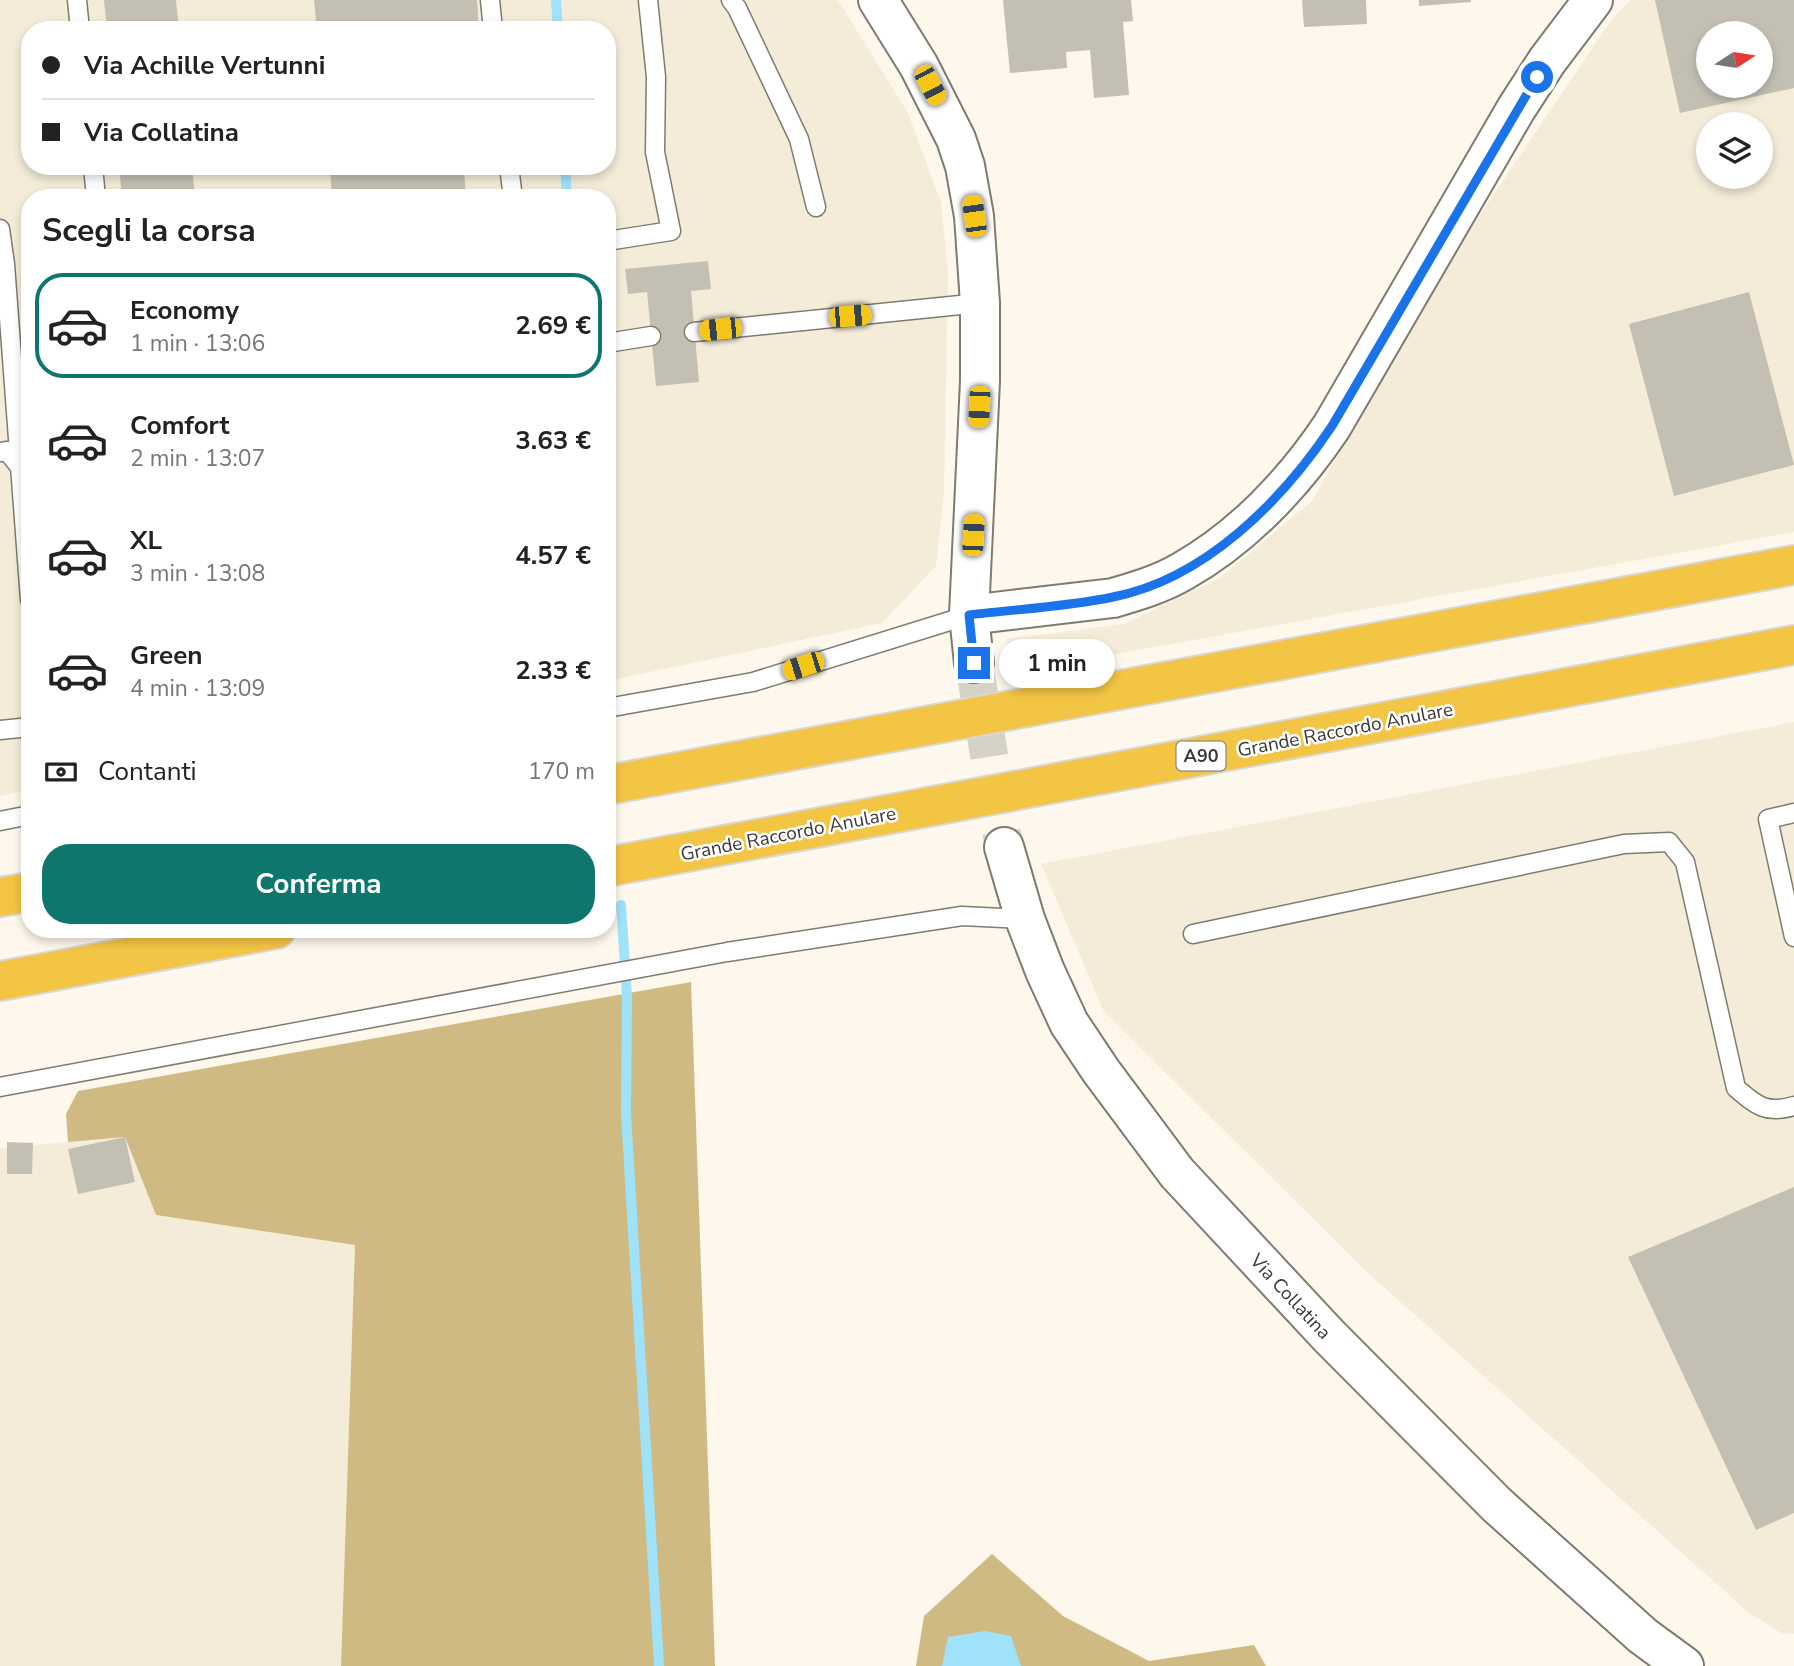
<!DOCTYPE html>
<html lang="it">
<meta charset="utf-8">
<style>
:root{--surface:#fff;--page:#f2f2f2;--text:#222;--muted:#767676;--line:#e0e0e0;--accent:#0f766e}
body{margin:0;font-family:"Nunito Sans",sans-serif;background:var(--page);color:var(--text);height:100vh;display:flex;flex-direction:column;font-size:26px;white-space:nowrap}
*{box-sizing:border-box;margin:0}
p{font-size:23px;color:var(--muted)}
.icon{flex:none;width:38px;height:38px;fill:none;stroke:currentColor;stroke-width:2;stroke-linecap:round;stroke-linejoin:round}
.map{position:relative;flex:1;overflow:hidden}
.panel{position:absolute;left:21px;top:189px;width:595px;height:749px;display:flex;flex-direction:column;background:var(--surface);border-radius:28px;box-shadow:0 4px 10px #0003}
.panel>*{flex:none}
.guide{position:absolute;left:21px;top:21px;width:595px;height:154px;border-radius:28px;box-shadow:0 4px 10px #0003;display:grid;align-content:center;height:154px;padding:0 21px;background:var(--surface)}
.needle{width:46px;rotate:78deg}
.buttons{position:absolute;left:1696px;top:21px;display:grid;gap:14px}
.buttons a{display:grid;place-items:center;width:77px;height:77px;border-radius:50%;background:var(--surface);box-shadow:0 4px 10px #0003;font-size:35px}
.end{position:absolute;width:32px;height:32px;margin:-16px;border:9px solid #1a73e8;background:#fff;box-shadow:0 0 0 4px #fff}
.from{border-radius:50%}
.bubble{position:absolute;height:49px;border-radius:24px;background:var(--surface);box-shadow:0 4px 10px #0003;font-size:23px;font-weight:700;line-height:49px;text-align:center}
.car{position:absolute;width:21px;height:42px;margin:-21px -10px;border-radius:9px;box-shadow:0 0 5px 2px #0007;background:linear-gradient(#f5c518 24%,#345 0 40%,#f5c518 0 76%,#345 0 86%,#f5c518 0)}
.guide b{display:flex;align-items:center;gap:24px;height:66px;font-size:26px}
.guide b+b{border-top:2px solid var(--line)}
.guide i{width:18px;height:18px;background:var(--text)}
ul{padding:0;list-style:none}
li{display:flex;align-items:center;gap:21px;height:105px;margin:0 14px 10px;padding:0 7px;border:4px solid transparent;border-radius:28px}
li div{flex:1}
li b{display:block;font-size:26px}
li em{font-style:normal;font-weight:700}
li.selected{border-color:var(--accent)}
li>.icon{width:63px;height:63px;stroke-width:1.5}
h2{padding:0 21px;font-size:32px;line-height:84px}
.pay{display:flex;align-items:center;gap:18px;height:77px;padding:0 21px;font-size:26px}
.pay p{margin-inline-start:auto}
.action{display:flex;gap:14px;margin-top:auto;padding:14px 21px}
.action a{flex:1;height:80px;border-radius:28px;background:var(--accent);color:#fff;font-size:28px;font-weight:700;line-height:80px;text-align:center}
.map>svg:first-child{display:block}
.built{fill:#f4ecd9;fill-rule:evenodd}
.forest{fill:#d0ba84}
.water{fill:#9fe2fa}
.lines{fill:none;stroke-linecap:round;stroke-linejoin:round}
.stream{stroke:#9fe2fa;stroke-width:10}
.building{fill:#c4bfb3;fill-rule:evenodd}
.secondary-tunnel{stroke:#d6d2c6;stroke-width:38;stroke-dasharray:38 19;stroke-linecap:butt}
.lane-casing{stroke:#7f7b6f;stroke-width:21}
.secondary-casing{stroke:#7f7b6f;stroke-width:42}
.highway-casing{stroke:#d8d7d6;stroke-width:42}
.lane{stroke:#fff;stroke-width:18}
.secondary{stroke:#fff;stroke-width:38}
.highway{stroke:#f3c545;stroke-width:38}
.route{stroke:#1a73e8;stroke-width:9}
.labels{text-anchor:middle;stroke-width:5;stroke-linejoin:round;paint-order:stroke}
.shield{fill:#fff;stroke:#767471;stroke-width:2}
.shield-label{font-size:18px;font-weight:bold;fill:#3b3934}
.street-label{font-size:19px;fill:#3b3934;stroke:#fff}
</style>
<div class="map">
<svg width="1794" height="1666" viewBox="0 0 1794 1666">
<rect width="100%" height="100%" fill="#fdf8eb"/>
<!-- built -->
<g class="built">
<path d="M0,0H838L908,113L941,202L948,274L944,491L936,566L882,623L607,681V198H30V790L0,796ZM30,30H607V166H30Z"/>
<path d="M1631,0H1794V532L1010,673L1007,639L1124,624L1221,577L1312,501L1450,259L1612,19ZM1708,33H1760V86H1708ZM1708,124H1760V177H1708Z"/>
<path d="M1794,722V1634L1781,1633L1748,1612L1368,1273L1104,1012L1041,864Z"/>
<path d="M125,1137L156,1215L355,1245L341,1666H0V1148Z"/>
</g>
<!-- forest -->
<g class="forest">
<path d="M691,982L715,1666H341L355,1245L156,1215L125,1137L68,1142L66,1114L78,1091Z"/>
<path d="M992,1554L1063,1616L1149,1661L1254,1645L1266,1666H916L924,1616Z"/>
</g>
<!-- water -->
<path class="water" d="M985,1631L1011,1636L1021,1666H942L948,1637Z"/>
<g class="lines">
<!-- stream -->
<g class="stream">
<path d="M556,0L558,30"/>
<path d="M565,166L567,198"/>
<path d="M607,688L610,734"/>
<path d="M621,905L627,996L626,1114L659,1666"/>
</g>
</g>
<!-- building -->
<g class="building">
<path d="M104,0H176L179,30H107Z"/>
<path d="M314,0H477L479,30H317Z"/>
<path d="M1003,0H1131L1133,21L1123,22L1129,95L1094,98L1090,50L1066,52L1067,68L1010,73Z"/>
<path d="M1302,0H1366L1367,24L1304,27Z"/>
<path d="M1419,0H1471V2L1419,6Z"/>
<path d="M1655,0H1794V88L1680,113ZM1708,33H1760V86H1708Z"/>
<path d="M119,166H192L195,198H122Z"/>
<path d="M330,166H469V168L464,169L466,198H332Z"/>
<path d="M708,261L711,289L691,291L699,382L656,386L647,292L628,294L625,269Z"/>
<path d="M1749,292L1794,465L1674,496L1629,324Z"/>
<path d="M125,1137L135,1182L78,1194L68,1149Z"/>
<path d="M7,1142L33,1143L32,1174H7Z"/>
<path d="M1794,1187V1513L1756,1530L1628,1257Z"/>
</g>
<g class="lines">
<!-- secondary-tunnel -->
<path class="secondary-tunnel" d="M974,663L1004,847"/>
<!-- lane casing -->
<g class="lane-casing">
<g id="lane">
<path d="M77,0L80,30"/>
<path d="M490,0L493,30"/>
<path d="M731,0L737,8L799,139L816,207"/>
<path d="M93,166L96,198"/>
<path d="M509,166L513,198"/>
<path d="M0,229L5,264L30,600"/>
<path d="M607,241L671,231L655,152L656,77L648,0"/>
<path d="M694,332L980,303"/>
<path d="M607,343L651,336"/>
<path d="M0,452L7,451L19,466"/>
<path d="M607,708L753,682L969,615"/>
<path d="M0,730L30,727"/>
<path d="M1794,813L1768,819L1794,937"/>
<path d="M0,821L30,815"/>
<path d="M1193,934L1624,844L1669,842L1685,862L1736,1088C1757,1106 1766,1114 1794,1106"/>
<path d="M0,1087L727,952L962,916L1025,919"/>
</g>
</g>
<!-- secondary casing -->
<g class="secondary-casing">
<g id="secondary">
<path d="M878,0L919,66L956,139L965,166L974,216L980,303V381L969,615L974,663"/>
<path d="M969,615L1113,598C1137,591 1161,584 1183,571C1243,537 1294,483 1332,426L1516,109L1547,61L1593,0"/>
<path d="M1004,847L1025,919L1045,971L1069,1023L1101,1071L1177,1173L1329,1336L1497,1505L1643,1636L1684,1666"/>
</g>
</g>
<!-- highway casing -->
<g class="highway-casing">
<g id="highway">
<path d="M607,785L1794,565"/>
<path d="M607,867L1794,645"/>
<path d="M0,897L30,892"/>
<path d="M0,981L276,929"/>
</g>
</g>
<!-- lane -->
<use href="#lane" class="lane"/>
<!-- secondary -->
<use href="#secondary" class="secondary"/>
<!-- highway -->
<use href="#highway" class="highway"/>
</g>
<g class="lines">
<!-- route -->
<path class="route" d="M974,663L969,615C1017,609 1066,607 1113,597C1205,579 1282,501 1332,426L1537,77"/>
</g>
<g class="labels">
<!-- shield labels -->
<rect class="shield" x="1176.5" y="741.5" width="49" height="29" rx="5"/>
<g class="shield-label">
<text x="1201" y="762">A90</text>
</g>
<!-- street labels -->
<g class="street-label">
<text transform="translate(1345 729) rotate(-11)" y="7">Grande Raccordo Anulare</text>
<text transform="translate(788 833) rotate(-11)" y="7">Grande Raccordo Anulare</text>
<text transform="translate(1291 1296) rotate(47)" y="7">Via Collatina</text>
</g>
</g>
</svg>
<div class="buttons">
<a><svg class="needle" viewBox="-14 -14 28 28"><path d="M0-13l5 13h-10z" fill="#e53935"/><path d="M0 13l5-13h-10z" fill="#767676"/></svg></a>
<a><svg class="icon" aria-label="layers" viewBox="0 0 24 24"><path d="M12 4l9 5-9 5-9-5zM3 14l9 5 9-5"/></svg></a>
</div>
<i class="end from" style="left:1537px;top:77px"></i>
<i class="end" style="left:974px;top:663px"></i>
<div class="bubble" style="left:999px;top:639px;width:116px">1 min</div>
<i class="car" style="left:930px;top:85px;rotate:152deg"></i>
<i class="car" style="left:974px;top:216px;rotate:352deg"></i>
<i class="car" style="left:850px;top:316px;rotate:85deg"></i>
<i class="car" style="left:720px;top:329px;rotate:264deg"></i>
<i class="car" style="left:979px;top:407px;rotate:183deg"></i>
<i class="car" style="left:973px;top:535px;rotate:3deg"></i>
<i class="car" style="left:803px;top:666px;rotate:252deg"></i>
<div class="guide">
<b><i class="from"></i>Via Achille Vertunni</b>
<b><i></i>Via Collatina</b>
</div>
<section class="panel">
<h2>Scegli la corsa</h2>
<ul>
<li class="selected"><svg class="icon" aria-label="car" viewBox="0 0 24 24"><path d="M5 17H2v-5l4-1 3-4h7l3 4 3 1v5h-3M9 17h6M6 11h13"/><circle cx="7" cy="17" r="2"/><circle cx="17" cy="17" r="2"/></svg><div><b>Economy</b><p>1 min · 13:06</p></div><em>2.69 €</em></li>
<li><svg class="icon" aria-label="car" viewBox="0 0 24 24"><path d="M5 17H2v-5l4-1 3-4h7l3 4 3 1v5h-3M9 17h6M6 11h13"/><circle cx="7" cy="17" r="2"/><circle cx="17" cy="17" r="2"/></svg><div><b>Comfort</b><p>2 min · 13:07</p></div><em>3.63 €</em></li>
<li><svg class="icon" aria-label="car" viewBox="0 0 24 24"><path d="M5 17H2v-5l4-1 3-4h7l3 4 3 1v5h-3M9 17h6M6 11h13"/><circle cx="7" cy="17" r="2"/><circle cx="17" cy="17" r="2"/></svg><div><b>XL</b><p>3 min · 13:08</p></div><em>4.57 €</em></li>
<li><svg class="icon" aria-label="car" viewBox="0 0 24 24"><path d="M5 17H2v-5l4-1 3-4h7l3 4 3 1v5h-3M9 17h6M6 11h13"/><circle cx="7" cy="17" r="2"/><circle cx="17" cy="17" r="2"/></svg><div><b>Green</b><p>4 min · 13:09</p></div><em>2.33 €</em></li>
</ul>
<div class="pay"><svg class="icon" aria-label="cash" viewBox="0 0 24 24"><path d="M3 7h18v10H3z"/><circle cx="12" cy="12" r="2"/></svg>Contanti<p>170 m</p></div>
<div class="action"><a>Conferma</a></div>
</section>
</div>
